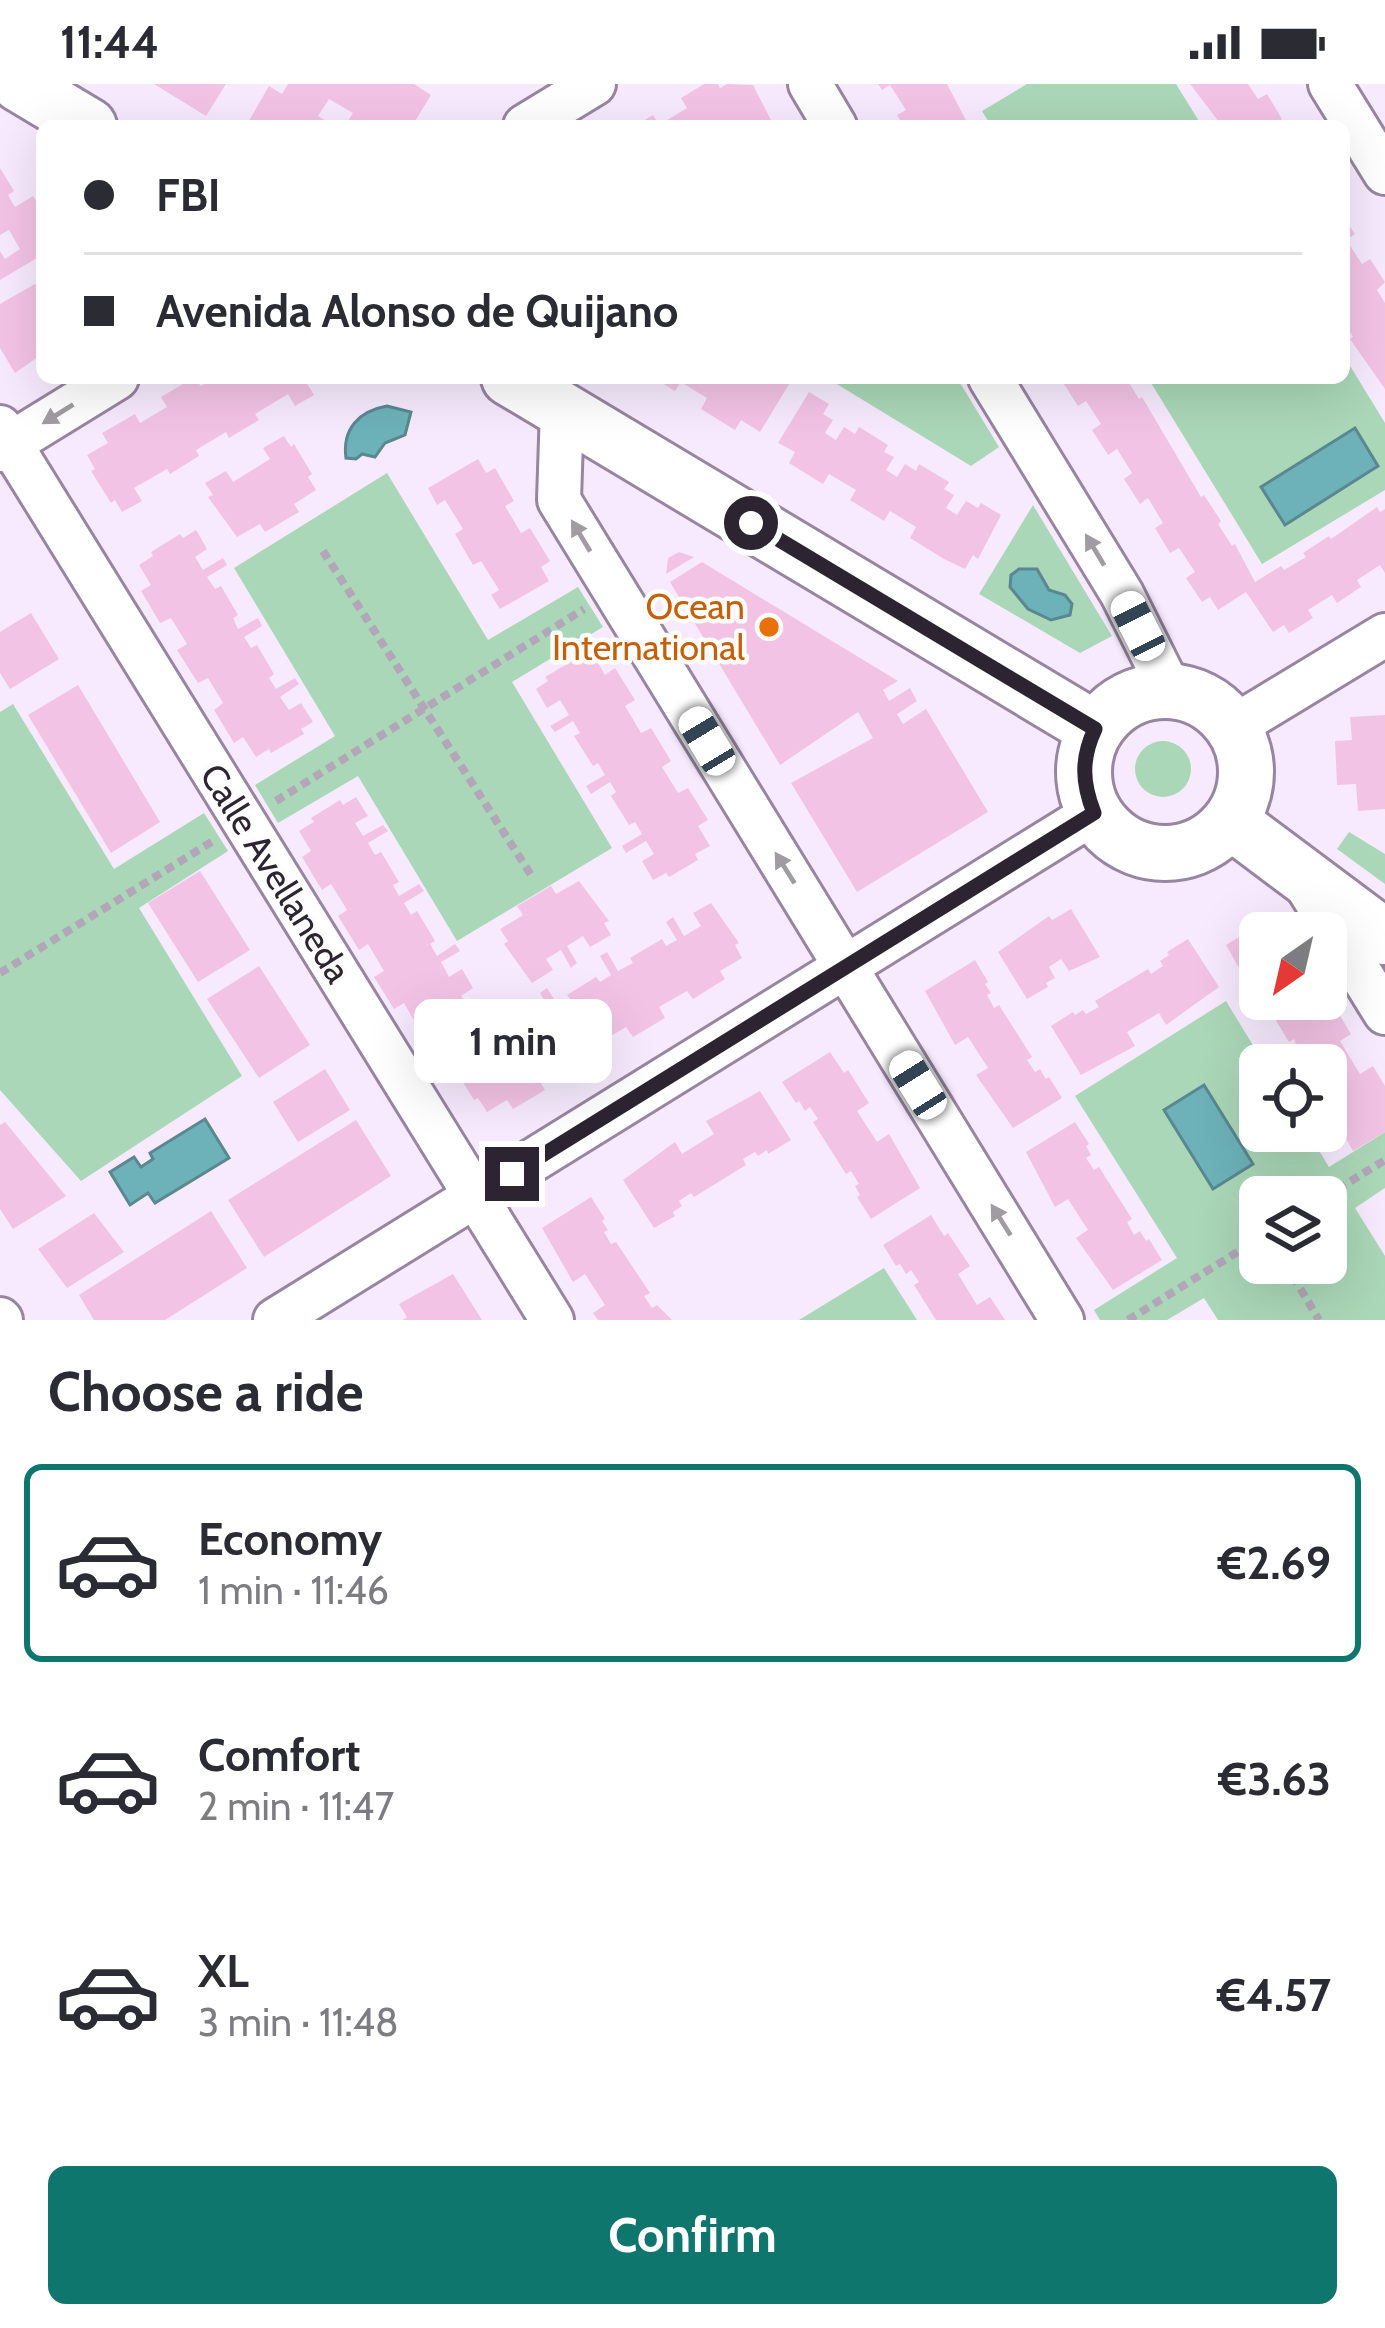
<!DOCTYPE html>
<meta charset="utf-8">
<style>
:root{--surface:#fff;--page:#f2f2f3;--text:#2b2b33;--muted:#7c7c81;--line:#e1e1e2;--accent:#0f766e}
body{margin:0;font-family:Cabin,sans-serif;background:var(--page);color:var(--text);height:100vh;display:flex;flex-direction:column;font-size:45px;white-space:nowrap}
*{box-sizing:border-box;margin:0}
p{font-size:39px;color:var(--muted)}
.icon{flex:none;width:66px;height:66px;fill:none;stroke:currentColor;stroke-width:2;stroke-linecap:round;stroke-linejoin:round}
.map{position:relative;height:1236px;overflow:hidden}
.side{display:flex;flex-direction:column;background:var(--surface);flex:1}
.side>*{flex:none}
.top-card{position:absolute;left:36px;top:36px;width:1314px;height:264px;border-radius:18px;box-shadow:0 12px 48px #0002;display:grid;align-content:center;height:264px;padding:0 48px;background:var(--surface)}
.needle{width:78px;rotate:214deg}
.fabs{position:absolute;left:1239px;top:828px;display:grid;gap:24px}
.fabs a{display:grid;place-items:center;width:108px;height:108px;border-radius:18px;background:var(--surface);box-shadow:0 12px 48px #0002;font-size:60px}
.end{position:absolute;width:54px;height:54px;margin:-27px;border:15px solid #2c2430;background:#fff;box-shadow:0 0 0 6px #fff}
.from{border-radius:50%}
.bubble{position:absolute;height:84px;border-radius:18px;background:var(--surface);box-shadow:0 12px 48px #0002;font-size:39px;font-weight:700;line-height:84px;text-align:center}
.car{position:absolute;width:36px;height:72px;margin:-36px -18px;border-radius:15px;box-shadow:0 0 9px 3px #0007;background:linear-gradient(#fff 24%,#345 0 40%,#fff 0 76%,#345 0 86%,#fff 0)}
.top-card b{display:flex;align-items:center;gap:42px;height:114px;font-size:45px}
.top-card b+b{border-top:3px solid var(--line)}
.top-card i{width:30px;height:30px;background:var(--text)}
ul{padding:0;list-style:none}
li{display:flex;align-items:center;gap:36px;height:198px;margin:0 24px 18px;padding:0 24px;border:6px solid transparent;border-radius:18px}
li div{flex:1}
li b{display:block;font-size:45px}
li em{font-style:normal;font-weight:700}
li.selected{border-color:var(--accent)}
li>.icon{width:108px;height:108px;stroke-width:1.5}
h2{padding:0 48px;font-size:54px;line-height:144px}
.primary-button{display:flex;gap:24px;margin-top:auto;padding:24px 48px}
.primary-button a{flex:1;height:138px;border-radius:18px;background:var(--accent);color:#fff;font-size:48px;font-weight:700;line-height:138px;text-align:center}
.status{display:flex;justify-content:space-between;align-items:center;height:84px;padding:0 60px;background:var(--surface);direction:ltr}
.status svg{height:33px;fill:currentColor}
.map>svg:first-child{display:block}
.green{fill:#aad7b7;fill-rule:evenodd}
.water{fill:#6db2b9;stroke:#5a8790;stroke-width:3}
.building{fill:#f3c3e5}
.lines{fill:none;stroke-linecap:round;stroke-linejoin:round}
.minor-casing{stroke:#9885a2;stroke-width:48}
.major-casing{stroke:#9885a2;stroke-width:60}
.path{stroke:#b2a6b8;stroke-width:8;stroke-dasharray:9 6;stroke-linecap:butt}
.minor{stroke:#fff;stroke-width:42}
.major{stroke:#fff;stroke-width:54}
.oneway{fill:#a09ca2}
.route{stroke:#2c2430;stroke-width:15}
.food-dot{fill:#e8710a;stroke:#fdfdfd;stroke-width:4.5}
.labels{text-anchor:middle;stroke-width:9;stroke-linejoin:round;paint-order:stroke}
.food-label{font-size:36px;fill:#c56008;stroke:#fdfdfd;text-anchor:end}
.street-label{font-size:36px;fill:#2c2430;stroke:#fdfdfd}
</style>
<div class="status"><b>11:44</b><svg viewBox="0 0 49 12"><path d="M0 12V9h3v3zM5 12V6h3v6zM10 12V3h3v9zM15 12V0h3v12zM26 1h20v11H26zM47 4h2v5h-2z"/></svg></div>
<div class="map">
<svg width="1385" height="1236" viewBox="0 0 1385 1236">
<rect width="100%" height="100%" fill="#f7eafe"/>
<!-- green -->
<g class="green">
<path d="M1027,0H1176L1202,42H991L982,27Z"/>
<path d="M1344,272L1385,339V406L1262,480L1148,294H1344Z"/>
<path d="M827,294H957L999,363L971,382Z"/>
<path d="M387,389L488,556L578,503L603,543L512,598L612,764L457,857L358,692L278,739L255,701L335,652L234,484Z"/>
<path d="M1033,421L1112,552L1080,569L979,510Z"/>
<path d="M13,620L114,785L204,729L228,767L139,824L242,992L81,1097L0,1006V628Z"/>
<circle cx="1163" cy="685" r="28"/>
<path d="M1349,748L1385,770V800L1337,765Z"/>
<path d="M1226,917L1265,981H1260V1047H1307L1329,1083L1385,1048V1104L1355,1124L1385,1172V1236H1218L1204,1214L1167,1236H1100L1094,1226L1177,1174L1075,1012ZM1260,1113H1326V1179H1260Z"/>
<path d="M884,1184L917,1236H799Z"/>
</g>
<!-- water -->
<g class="water">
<path d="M387,322L411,328L405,351L385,359L375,373L362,370L356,375L346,374C342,345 359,327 387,322Z"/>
<path d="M1355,344L1378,382L1285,441L1261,403Z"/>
<path d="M1019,485H1037L1049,506L1065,511L1072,520L1070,531L1051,536L1028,525L1010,503L1011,491Z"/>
<path d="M1204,1001L1253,1080L1213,1105L1164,1026Z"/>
<path d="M205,1035L229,1074L155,1119L148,1109L130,1121L110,1088L134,1073L141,1083L153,1075L150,1069Z"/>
</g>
<!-- building -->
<g class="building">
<path d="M154,0H226L206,32Z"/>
<path d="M288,0H414L431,11L412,42H345L353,29L329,15L318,32L335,42H246L269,2L282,10Z"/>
<path d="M704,0H718L720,4L727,0L753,1L774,42H729L727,38L721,42H635L653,31L659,41L687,24L681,14Z"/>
<path d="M878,0H947L969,42H904L897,31L906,26L890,1L882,6Z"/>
<path d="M1190,0H1248L1258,15L1267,10L1282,35L1275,42H1213L1219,38Z"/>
<path d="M0,84L14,107L8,111L15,123L33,112L39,122L42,120V171L0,196V167L5,175L20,165L9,146L0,151Z"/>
<path d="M1344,134L1355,150L1346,156L1362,180L1370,175L1385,198L1377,206L1385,219V305L1350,255L1353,253L1344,239Z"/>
<path d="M35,200L39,206L42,205V270L15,289L0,264V220Z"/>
<path d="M193,294L201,302L214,294H314L306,298L314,311L295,322L288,310L255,330L259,336L229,354L226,348L196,366L199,372L170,390L167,385L134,404L142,417L122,428L115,416L111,419L91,387L95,385L87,371L108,359L102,349L135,330L140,339L167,323L161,313Z"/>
<path d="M654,294H736L745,300L749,294L791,297L760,348L741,336L735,346L701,325L707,314L681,298L675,307Z"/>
<path d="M1067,294H1126L1139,315L1142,313L1201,413L1204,411L1221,437L1218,440L1232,462L1235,460L1255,498L1281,482L1284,486L1306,473L1303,469L1329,452L1331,455L1377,423L1380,428L1385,425V489L1380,481L1357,496L1361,503L1337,519L1332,511L1308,526L1313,534L1289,549L1284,541L1273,548L1246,508L1218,526L1210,513L1202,518L1186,494L1195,488L1179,464L1170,469L1155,444L1163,439L1148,414L1140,420L1124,395L1132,389L1117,365L1108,371L1092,346L1101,340L1086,317L1078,322L1062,297Z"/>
<path d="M809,308L829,320L823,330L833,336L825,349L836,356L844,343L855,350L859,343L888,361L884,368L894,373L886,386L897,393L905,380L916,387L919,380L949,398L944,405L954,411L946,424L957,431L966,417L978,424L981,419L1001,431L978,475L973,471L965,485L944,475L910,454L916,443L890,427L884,437L850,416L856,406L829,390L823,400L789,379L795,368L778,359Z"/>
<path d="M284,352L291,363L294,360L312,390L308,393L316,406L294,420L299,428L265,448L260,440L237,453L208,413L213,411L205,399L226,387L233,398L270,375L263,364Z"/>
<path d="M478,375L486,389L495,384L514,417L505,422L521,449L530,444L550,477L541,483L549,497L500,525L491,511L499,506L481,477L473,481L455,450L463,445L445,416L437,421L428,404Z"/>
<path d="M196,446L207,465L195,473L203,486L223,474L227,481L207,493L215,505L221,502L238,531L233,534L238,545L258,534L262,542L244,553L251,564L257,561L274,590L269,594L276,605L295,594L299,600L280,613L289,626L301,619L313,638L301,645L304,650L271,669L269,665L256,673L243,653L234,659L214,626L223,619L208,594L198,599L177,566L187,560L171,534L160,539L141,507L151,501L139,481L153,472L151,468L180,450L183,454Z"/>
<path d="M679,468L694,473L666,490L668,474Z"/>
<path d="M702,478L898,597L883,606L889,617L910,604L917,617L897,630L903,640L926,625L988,728L857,808L791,699L873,654L858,628L780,681L670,498Z"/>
<path d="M31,529L59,575L10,605L0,589V548Z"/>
<path d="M593,570L605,591L615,584L635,616L625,622L641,649L651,644L671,677L662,683L678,709L688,704L708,736L698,742L710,762L695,770L698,776L669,793L666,789L653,796L642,777L654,770L646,757L626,769L622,762L642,750L635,738L629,741L611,712L616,708L610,698L591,710L586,702L605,691L598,679L593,682L574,652L580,649L573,637L555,648L550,642L569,631L560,616L547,624L536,605L548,597L545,593L577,574L579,578Z"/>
<path d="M78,601L160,738L111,769L28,631Z"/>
<path d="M1385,631V725L1358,727L1356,700L1337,701L1335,657L1352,656L1350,633Z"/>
<path d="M356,713L368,732L355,739L363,752L383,741L388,747L368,759L375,771L381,768L399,798L393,801L399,812L419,800L424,807L404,819L411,831L417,827L435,857L430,860L437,872L455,860L460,867L441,878L449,893L462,885L473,904L461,912L464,916L432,935L430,931L416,940L404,919L394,925L374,893L384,887L368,860L359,866L338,832L347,826L331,800L322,806L302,773L311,767L299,747L314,738L311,734L340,716L343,721Z"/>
<path d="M200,787L250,866L198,898L148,819Z"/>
<path d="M579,797L609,837L604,839L611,851L590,863L583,852L567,862L577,879L571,884L561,866L546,875L553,886L532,899L504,860L508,857L500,845L523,831L517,822L551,802L556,810Z"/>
<path d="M711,819L739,859L735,861L742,874L720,887L725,895L693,915L687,907L659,923L665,934L633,953L626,943L599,959L605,969L572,990L566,980L539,996L545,1006L513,1025L507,1016L487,1028L478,1014L474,1016L456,987L461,985L452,971L471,960L479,972L492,964L481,944L487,940L499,960L511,953L508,947L538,929L540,934L551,928L540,909L547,904L559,923L571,916L567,911L596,893L600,898L611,891L600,872L607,868L618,887L633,879L630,874L662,855L666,862L677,856L666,838L673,833L684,852L701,842L693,829Z"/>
<path d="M1071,825L1100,873L1069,887L1061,875L1049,883L1055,894L1046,899L1048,903L1027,915L998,868L1049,832L1052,836Z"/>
<path d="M1274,832L1284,849H1260V898L1254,888L1249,891L1243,881L1239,884L1226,861Z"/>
<path d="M1188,855L1219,903L1166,941L1159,929L1127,948L1135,962L1081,991L1051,942L1073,928L1075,931L1083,926L1086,930L1099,923L1095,917L1148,885L1151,890L1163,882L1160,877L1169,871L1167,868Z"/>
<path d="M975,876L988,898L985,900L991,909L987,911L994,924L999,921L1032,973L1027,976L1035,988L1040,985L1046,995L1049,993L1062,1014L1013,1044L976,991L988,984L968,953L955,961L925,907Z"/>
<path d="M259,882L310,961L259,994L207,915Z"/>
<path d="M1263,915H1317L1320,920L1330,915L1351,950L1340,957L1360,990L1373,982L1385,1002V1048L1353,1067L1340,1044L1338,1034L1342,1031L1334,1019L1329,1022L1326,1018V981H1304L1294,955L1289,958Z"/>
<path d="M830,968L844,989L848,986L869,1019L857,1027L877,1058L889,1050L920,1104L871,1135L857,1113L860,1111L855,1102L859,1100L851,1087L846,1090L813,1038L818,1035L810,1023L805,1027L799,1017L796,1019L782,998Z"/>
<path d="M325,985L350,1026L298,1058L273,1018Z"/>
<path d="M760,1007L791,1056L768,1070L767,1066L758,1072L755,1068L743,1075L746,1081L694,1113L691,1109L679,1117L682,1122L673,1128L675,1132L654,1144L623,1096L675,1058L682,1070L714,1050L706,1037Z"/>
<path d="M356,1036L391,1092L264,1173L228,1116Z"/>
<path d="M5,1038L66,1112L13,1145L0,1125V1041Z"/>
<path d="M1075,1038L1089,1060L1086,1062L1091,1071L1086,1074L1094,1086L1099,1083L1132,1135L1127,1138L1134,1151L1140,1147L1146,1157L1149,1155L1162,1176L1113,1206L1076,1154L1088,1146L1068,1115L1055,1123L1026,1068Z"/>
<path d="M591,1113L605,1135L602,1137L608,1146L604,1148L611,1160L616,1158L650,1209L644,1212L652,1224L657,1221L672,1236H598L593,1229L605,1221L585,1190L573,1198L542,1144Z"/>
<path d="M211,1127L247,1184L165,1236H94L79,1211Z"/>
<path d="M94,1129L124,1168L67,1204L38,1165Z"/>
<path d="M931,1131L944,1152L948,1149L970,1182L958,1190L977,1221L990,1213L1005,1236H936L914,1201L919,1198L911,1186L906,1190L900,1180L896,1182L883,1161Z"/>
<path d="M453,1190L482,1236H403L407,1233L399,1220Z"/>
</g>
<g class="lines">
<!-- minor casing -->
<g class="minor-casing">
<g id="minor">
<path d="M810,0L835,42"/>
<path d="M1330,0L1385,89"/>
<path d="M525,42L594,0"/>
<path d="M990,294L1122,510L1170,606"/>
<path d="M562,325L559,416L1062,1236"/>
<path d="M0,343L552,1236"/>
<path d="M0,366L117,294"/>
<path d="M1233,643L1385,551"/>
<path d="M1306,801L1385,929"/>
<path d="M0,1235L1,1236"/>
<path d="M275,1236L1094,729"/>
</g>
</g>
<!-- major casing -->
<g class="major-casing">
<g id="major">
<path d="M19,0L89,42"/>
<path d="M509,294L1095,645"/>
<circle cx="1165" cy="688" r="81"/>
<path d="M1230,737L1385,853"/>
</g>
</g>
<!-- path -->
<g class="path">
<path d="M323,467L533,794"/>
<path d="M276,717L584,525"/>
<path d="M0,889L213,757"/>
<path d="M1325,1113L1385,1076"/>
<path d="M1285,1179L1319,1236"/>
<path d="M1128,1236L1260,1154"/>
</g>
<!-- minor -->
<use href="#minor" class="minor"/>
<!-- major -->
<use href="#major" class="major"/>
</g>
<!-- one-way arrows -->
<defs><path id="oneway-solid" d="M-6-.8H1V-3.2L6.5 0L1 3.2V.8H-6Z" transform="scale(3)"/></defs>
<g class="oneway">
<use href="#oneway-solid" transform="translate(58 330) rotate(148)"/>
<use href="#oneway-solid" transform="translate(581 452) rotate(-121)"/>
<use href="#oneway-solid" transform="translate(1095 466) rotate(-121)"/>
<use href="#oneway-solid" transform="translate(785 784) rotate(-122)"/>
<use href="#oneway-solid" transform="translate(1001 1136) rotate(-122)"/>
</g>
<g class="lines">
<!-- route -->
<path class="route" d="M512,1090L1094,729C1082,698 1081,675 1095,645L751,439"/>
</g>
<!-- markers -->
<circle class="food-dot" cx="769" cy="543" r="12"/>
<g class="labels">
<!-- food labels -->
<g class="food-label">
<text x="745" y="535">Ocean<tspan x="745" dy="41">International</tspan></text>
</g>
<!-- street labels -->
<g class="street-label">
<text transform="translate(276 789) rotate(58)" y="13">Calle Avellaneda</text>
</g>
</g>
</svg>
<div class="fabs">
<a><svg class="needle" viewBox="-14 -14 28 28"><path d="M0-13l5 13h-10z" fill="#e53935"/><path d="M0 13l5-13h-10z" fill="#7c7c81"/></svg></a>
<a><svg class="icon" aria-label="locate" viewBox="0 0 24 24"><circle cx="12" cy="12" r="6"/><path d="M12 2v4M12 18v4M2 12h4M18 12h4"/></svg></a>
<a><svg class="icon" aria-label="layers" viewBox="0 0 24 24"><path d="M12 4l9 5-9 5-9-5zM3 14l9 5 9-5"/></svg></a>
</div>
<i class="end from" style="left:751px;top:439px"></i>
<i class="end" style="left:512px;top:1090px"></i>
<div class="bubble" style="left:414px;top:915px;width:198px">1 min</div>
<i class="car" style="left:1138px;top:542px;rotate:333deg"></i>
<i class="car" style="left:707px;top:657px;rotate:329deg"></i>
<i class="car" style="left:918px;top:1001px;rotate:328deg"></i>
<div class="top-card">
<b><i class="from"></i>FBI</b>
<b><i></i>Avenida Alonso de Quijano</b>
</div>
</div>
<section class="side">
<h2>Choose a ride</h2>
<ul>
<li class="selected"><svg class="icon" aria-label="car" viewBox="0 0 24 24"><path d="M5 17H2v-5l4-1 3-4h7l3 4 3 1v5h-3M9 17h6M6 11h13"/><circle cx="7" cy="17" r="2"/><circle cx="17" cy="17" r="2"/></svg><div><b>Economy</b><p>1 min · 11:46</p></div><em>€2.69</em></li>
<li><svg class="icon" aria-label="car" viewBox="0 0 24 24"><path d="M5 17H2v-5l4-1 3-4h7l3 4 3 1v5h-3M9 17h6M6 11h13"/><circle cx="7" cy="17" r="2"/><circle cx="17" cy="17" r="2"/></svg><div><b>Comfort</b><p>2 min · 11:47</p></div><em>€3.63</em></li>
<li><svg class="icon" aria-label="car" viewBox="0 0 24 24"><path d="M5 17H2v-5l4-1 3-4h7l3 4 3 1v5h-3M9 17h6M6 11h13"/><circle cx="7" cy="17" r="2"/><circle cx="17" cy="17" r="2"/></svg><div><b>XL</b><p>3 min · 11:48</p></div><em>€4.57</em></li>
</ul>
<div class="primary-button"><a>Confirm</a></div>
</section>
